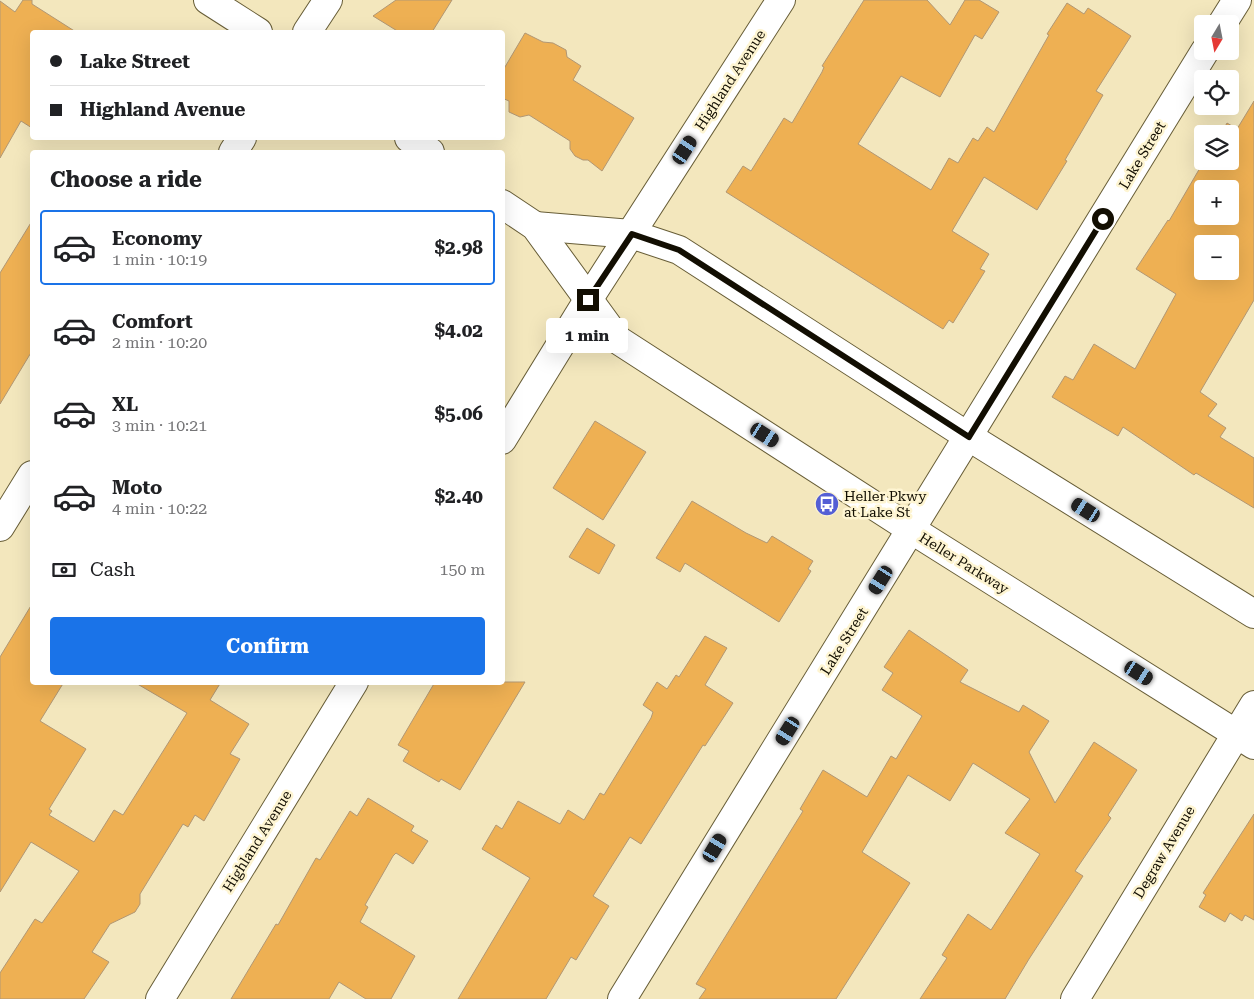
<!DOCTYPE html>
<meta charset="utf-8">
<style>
:root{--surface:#fff;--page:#f6f6f6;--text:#202124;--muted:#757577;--line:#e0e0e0;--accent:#1a73e8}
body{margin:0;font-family:"Roboto Serif",serif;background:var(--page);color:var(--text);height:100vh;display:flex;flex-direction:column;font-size:19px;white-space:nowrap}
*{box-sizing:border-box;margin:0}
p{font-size:16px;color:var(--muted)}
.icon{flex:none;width:28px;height:28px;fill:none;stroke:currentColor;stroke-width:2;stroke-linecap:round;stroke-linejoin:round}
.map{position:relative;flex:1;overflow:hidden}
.panel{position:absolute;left:30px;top:150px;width:475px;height:535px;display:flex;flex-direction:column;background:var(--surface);border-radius:5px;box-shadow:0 5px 20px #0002}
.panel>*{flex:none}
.guide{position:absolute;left:30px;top:30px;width:475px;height:110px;border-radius:5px;box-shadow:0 5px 20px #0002;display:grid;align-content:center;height:110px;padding:0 20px;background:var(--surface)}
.needle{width:32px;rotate:190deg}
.fabs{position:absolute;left:1194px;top:15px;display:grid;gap:10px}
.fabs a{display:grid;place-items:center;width:45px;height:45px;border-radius:5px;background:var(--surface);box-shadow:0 5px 20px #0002;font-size:25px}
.end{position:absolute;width:22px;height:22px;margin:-11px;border:6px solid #120e02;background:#fff;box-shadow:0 0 0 2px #fff}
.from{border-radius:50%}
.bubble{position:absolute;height:35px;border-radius:5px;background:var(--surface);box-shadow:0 5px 20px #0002;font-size:16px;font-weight:700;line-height:35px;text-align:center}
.car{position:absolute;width:15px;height:30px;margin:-15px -8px;border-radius:6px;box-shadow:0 0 4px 1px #0007;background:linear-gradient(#222 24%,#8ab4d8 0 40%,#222 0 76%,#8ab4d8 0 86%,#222 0)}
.guide b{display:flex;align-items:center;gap:18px;height:48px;font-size:19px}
.guide b+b{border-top:1px solid var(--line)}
.guide i{width:12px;height:12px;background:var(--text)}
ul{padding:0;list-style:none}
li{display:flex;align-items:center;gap:15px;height:75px;margin:0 10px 8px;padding:0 10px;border:2px solid transparent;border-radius:5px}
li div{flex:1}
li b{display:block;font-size:19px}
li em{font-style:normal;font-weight:700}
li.selected{border-color:var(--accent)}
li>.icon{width:45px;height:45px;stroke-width:1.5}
h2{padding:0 20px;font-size:22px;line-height:60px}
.pay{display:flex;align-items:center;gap:12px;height:55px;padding:0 20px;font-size:19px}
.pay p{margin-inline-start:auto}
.button{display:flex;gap:10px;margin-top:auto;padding:10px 20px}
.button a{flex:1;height:58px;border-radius:5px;background:var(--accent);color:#fff;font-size:20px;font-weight:700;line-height:58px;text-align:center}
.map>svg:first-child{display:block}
.building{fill:#eeb053;stroke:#b19774;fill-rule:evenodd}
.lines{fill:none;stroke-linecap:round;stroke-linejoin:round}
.street-casing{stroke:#675d37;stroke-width:30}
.secondary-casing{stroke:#675d37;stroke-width:30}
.street{stroke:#fff;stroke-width:28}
.secondary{stroke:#fff;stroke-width:28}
.route{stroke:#120e02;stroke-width:6}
.labels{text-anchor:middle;stroke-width:5;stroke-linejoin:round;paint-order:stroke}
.street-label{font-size:14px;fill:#120e02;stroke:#fef5d2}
.poi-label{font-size:14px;fill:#120e02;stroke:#fef5d2;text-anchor:start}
</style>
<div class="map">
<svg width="1254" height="999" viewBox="0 0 1254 999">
<rect width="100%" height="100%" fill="#f3e7bd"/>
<!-- building -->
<g class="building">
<path d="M23,0H32V4L76,32H32V128L21,121L0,158V1L15,12Z"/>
<path d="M396,0H452L432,32H399L373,16Z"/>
<path d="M864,0H927L950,25L965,0H979L999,12L982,39L975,35L940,97L901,76L858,144L931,190L949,158L958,163L973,138L978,141L987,127L994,132L1049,35L1047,34L1067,3L1084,14L1088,8L1131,36L1096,91L1103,95L1065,160L1067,161L1037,210L984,177L952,231L989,254L980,269L985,271L953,323L949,320L943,329L726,192L743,166L751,171L784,118L792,123L822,72L824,67L822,66Z"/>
<path d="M525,33L543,42L553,43L566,50L567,57L581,66L573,80L634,118L602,171L588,160H583L575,156L570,149V141L529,115L520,117L509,112V101L502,98V72Z"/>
<path d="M1254,101V300L1200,392L1217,404L1208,416L1226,428L1220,437L1254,458V508L1196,473L1194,475L1123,427L1118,436L1052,397L1065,376L1073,380L1094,344L1135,369L1176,294L1136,269L1168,220L1169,221L1204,161H1230V134H1221L1227,123L1237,129ZM1202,189H1230V216H1202ZM1202,244H1230V271H1202Z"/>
<path d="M32,221V351L0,404V273Z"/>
<path d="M595,421L646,452L603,520L553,488Z"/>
<path d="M692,501L746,533L767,543L772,536L813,561L808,569L811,571L779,622L685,563L680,572L656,558Z"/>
<path d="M587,528L615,545L599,574L569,557Z"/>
<path d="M32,604V682H64L40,721L86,749L49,809L52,811L49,815L94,842L114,810L123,815L187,713L134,682H221L210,700L249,724L230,754L240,759L204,821L195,815L188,827L183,824L140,894V904L135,912L110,924L92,952L109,962L84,999H0V973L35,919L42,923L79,871L31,842L0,892V657Z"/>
<path d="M909,630L968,670L960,682L1019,712L1023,705L1049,721L1029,752L1055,803L1094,742L1137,770L1108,815L1111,818L1075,871L1083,876L1029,959L1005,999H920L947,958L942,955L968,914L991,930L1040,854L1005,833L1030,799L973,763L950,801L908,775L862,852L910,883L836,999H699L706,989L696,984L803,811L800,809L823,770L867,797L891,756L896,759L922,716L882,690L893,673L884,667Z"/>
<path d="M705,636L727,648L705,685L733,703L705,746L703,745L641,844L630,837L593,896L609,906L576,960L571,957L546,999H458L530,878L482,849L496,825L502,829L518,801L560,824L568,810L584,820L600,793L604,795L651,718L653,712L643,705L657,682L667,689L676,675L679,677Z"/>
<path d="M435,682H525L460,790L441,779L439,782L403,761L409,751L398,745Z"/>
<path d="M368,798L414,826L411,831L428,841L413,864L396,853L393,856L365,905L368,907L360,922L415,956L391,999H366L339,982L329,999H231L276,924L278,925L316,858L320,860L350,811L357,816Z"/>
<path d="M1254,814V920L1245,915L1242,921L1230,913L1225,922L1199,907L1206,895L1203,893Z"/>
</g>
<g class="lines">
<!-- street casing -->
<g class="street-casing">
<g id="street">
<path d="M307,32L328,0"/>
<path d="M233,152L242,138"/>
<path d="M502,440L588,300L781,0"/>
<path d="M0,527L32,475"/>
<path d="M160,999L354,682"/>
<path d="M1075,999L1254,705"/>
</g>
</g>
<!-- secondary casing -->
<g class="secondary-casing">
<g id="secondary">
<path d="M208,0L258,32"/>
<path d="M1222,24L1237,0"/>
<path d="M409,138L430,152"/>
<path d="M502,204L535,226L618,340L912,530L1254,745"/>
<path d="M535,226L631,234L679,250L969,437L1254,614"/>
<path d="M622,999L1205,51"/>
</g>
</g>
<!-- street -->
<use href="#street" class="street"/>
<!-- secondary -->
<use href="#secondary" class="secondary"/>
</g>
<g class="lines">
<!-- route -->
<path class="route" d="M588,300L632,234L679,250L969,437L1103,219"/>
</g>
<!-- icons -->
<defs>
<g id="bus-disc" transform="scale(1.25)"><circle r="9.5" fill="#545fd5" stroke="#fef5d2"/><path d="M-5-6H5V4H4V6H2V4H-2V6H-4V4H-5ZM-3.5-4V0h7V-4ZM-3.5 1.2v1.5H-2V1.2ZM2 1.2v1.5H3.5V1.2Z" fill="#fff"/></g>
</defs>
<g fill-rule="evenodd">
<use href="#bus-disc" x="827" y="504"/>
</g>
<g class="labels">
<!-- street labels -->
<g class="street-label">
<text transform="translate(730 80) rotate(-57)" y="5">Highland Avenue</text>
<text transform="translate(1142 155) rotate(-59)" y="5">Lake Street</text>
<text transform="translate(964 563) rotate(32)" y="5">Heller Parkway</text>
<text transform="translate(844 641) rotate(-58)" y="5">Lake Street</text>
<text transform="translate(257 841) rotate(-58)" y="5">Highland Avenue</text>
<text transform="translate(1164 852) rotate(-59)" y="5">Degraw Avenue</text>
</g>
<!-- poi labels -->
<g class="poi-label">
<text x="844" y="501">Heller Pkwy<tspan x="844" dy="16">at Lake St</tspan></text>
</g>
</g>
</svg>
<div class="fabs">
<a><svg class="needle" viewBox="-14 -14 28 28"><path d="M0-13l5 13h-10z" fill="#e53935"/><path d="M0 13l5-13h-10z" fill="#757577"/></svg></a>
<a><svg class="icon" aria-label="locate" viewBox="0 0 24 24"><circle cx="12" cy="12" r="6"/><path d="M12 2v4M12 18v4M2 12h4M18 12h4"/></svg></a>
<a><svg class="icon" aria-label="layers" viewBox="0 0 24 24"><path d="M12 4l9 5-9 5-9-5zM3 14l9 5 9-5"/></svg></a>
<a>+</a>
<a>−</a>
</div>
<i class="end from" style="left:1103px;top:219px"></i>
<i class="end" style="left:588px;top:300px"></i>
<div class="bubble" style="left:546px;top:318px;width:82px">1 min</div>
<i class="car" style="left:685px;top:150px;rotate:33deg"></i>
<i class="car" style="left:765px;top:435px;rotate:123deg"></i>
<i class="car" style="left:1086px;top:510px;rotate:302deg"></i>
<i class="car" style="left:881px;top:580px;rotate:212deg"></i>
<i class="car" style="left:1139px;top:673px;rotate:122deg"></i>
<i class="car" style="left:788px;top:731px;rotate:212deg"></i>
<i class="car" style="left:715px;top:848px;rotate:31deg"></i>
<div class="guide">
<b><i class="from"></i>Lake Street</b>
<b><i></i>Highland Avenue</b>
</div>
<section class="panel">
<h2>Choose a ride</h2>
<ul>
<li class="selected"><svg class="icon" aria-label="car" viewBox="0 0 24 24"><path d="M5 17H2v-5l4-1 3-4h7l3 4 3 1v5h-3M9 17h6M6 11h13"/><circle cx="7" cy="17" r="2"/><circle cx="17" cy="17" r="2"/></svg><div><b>Economy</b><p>1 min · 10:19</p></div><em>$2.98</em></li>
<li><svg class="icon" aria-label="car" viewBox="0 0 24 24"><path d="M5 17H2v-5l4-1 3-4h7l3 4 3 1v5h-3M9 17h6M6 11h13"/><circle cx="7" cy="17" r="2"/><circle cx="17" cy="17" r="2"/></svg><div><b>Comfort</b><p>2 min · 10:20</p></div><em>$4.02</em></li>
<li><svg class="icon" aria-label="car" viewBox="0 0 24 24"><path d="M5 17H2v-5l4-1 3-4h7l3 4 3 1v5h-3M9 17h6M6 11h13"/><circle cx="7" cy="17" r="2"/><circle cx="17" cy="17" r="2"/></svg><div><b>XL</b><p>3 min · 10:21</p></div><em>$5.06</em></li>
<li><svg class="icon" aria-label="car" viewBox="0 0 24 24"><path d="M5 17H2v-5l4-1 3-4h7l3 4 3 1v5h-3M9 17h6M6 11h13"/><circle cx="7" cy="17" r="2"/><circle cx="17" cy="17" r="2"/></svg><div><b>Moto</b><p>4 min · 10:22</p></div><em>$2.40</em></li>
</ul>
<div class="pay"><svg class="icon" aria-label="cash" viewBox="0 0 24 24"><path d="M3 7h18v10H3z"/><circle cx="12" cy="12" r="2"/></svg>Cash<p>150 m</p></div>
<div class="button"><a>Confirm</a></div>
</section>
</div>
